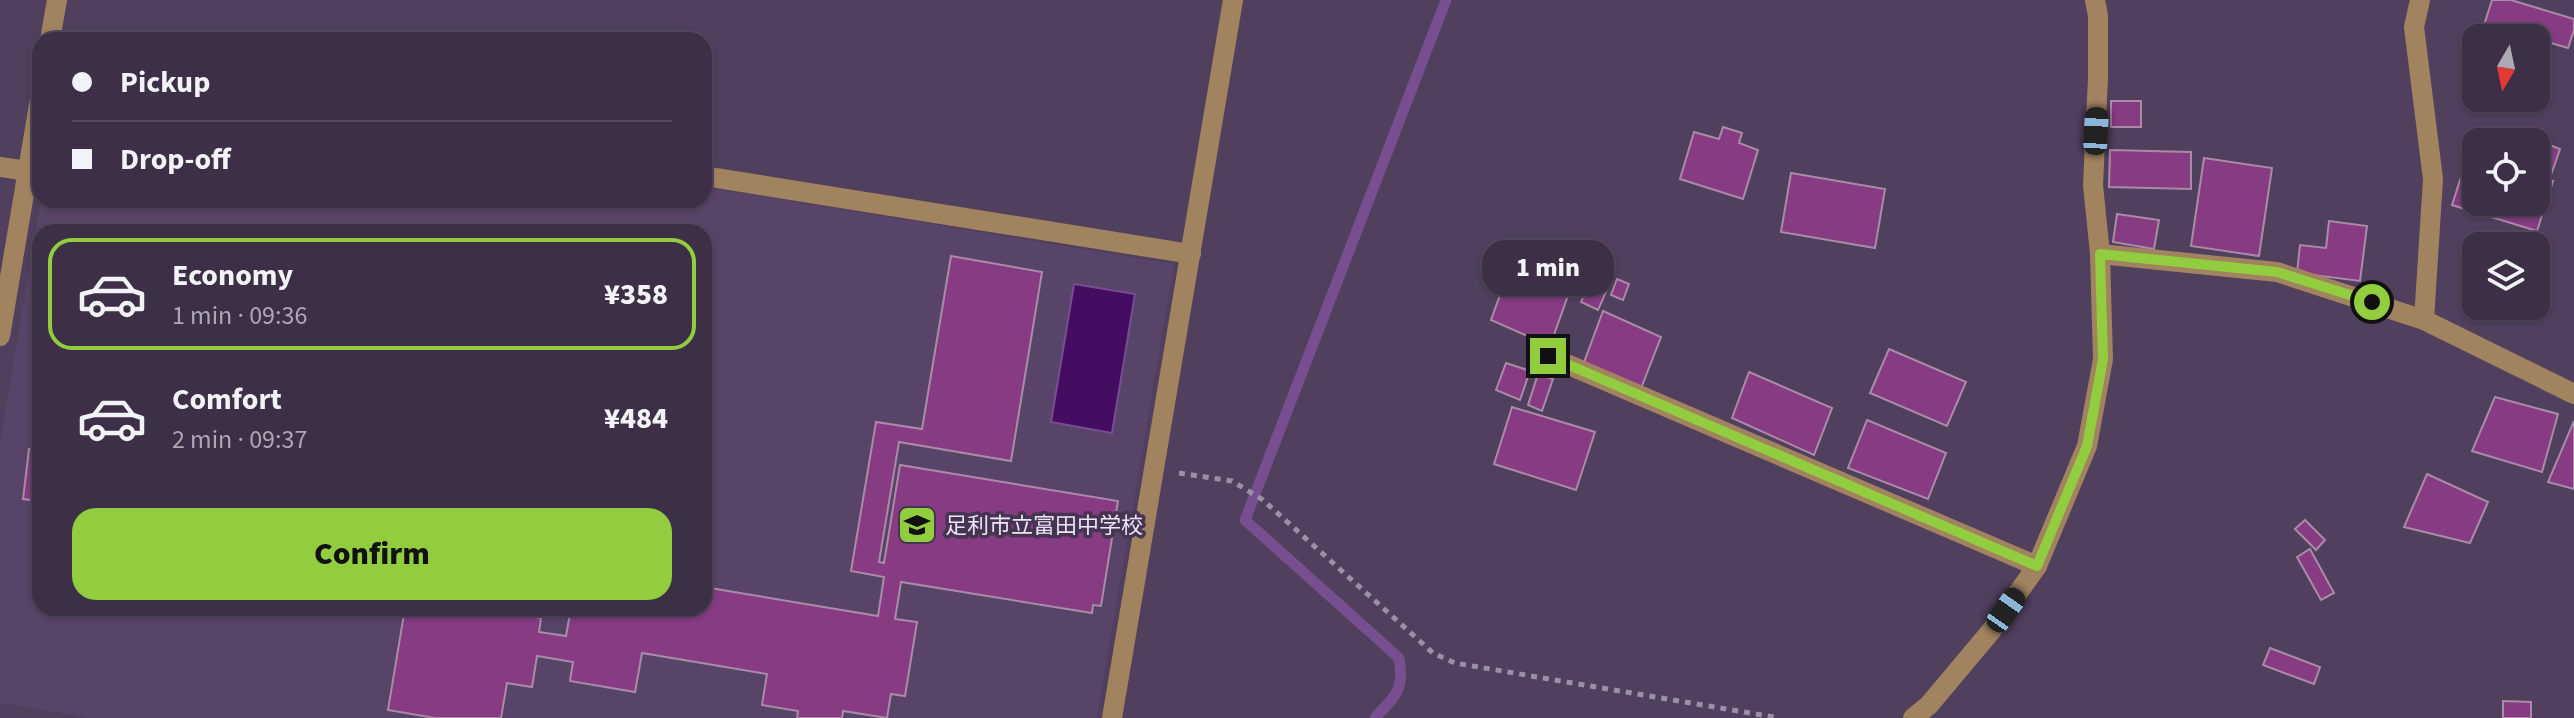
<!DOCTYPE html>
<meta charset="utf-8">
<style>
:root{--surface:#3c2f46;--page:#473b51;--text:#f1f3f6;--muted:#aca9b3;--line:#554a5f;--accent:#91cd3f}
body{margin:0;font-family:"Source Sans 3","Noto Sans JP",sans-serif;background:var(--page);color:var(--text);height:100vh;display:flex;flex-direction:column;font-size:30px;white-space:nowrap}
*{box-sizing:border-box;margin:0}
p{font-size:26px;color:var(--muted)}
.icon{flex:none;width:44px;height:44px;fill:none;stroke:currentColor;stroke-width:2;stroke-linecap:round;stroke-linejoin:round}
.map{position:relative;flex:1;overflow:hidden}
.sheet{position:absolute;left:32px;top:224px;width:680px;height:392px;display:flex;flex-direction:column;background:var(--surface);border-radius:24px;box-shadow:0 2px 6px #0004,0 0 0 2px var(--line)}
.sheet>*{flex:none}
.banner{position:absolute;left:32px;top:32px;width:680px;height:176px;border-radius:24px;box-shadow:0 2px 6px #0004,0 0 0 2px var(--line);display:grid;align-content:center;height:176px;padding:0 40px;background:var(--surface)}
.needle{width:52px;rotate:189deg}
.controls{position:absolute;left:2462px;top:24px;display:grid;gap:16px}
.controls a{display:grid;place-items:center;width:88px;height:88px;border-radius:16px;background:var(--surface);box-shadow:0 2px 6px #0004,0 0 0 2px var(--line);font-size:40px}
.end{position:absolute;width:36px;height:36px;margin:-18px;border:10px solid #91cd3f;background:#111;box-shadow:0 0 0 4px #111}
.from{border-radius:50%}
.bubble{position:absolute;height:56px;border-radius:24px;background:var(--surface);box-shadow:0 2px 6px #0004,0 0 0 2px var(--line);font-size:26px;font-weight:800;line-height:56px;text-align:center}
.car{position:absolute;width:24px;height:48px;margin:-24px -12px;border-radius:10px;box-shadow:0 0 6px 2px #0007;background:linear-gradient(#222 24%,#8ab4d8 0 40%,#222 0 76%,#8ab4d8 0 86%,#222 0)}
.banner b{display:flex;align-items:center;gap:28px;height:76px;font-size:30px}
.banner b+b{border-top:2px solid var(--line)}
.banner i{width:20px;height:20px;background:var(--text)}
ul{padding:14px 0 0;list-style:none}
li{display:flex;align-items:center;gap:24px;height:112px;margin:0 16px 12px;padding:0 24px;border:4px solid transparent;border-radius:24px}
li div{flex:1}
li b{display:block;font-size:30px}
li em{font-style:normal;font-weight:800}
li.current{border-color:var(--accent)}
li>.icon{width:72px;height:72px;stroke-width:1.5}
.cta{display:flex;gap:16px;margin-top:auto;padding:16px 40px}
.cta a{flex:1;height:92px;border-radius:24px;background:var(--accent);color:#111;font-size:32px;font-weight:800;line-height:92px;text-align:center}
.map>svg:first-child{display:block}
.built{fill:#594469;fill-rule:evenodd}
.water{fill:#440d62;stroke:#774e8f;stroke-width:2}
.lines{fill:none;stroke-linecap:round;stroke-linejoin:round}
.stream{stroke:#774e8f;stroke-width:11}
.building{fill:#863b82;stroke:#aa8ba7;stroke-width:2}
.path{stroke:#9c8fa8;stroke-width:5;stroke-dasharray:6 6;stroke-linecap:butt}
.minor{stroke:#a28360;stroke-width:20}
.route{stroke:#91cd3f;stroke-width:10}
.labels{text-anchor:middle;stroke-width:7;stroke-linejoin:round;paint-order:stroke}
.poi-label{font-size:22px;fill:#eee4f7;stroke:#453452;text-anchor:start}
</style>
<div class="map">
<svg width="2574" height="718" viewBox="0 0 2574 718">
<rect width="100%" height="100%" fill="#503f5d"/>
<!-- built -->
<path class="built" d="M704,187L1174,264L1097,718H92L0,703V442L41,200H704ZM40,232H704V608H40Z"/>
<!-- water -->
<path class="water" d="M1074,284L1135,294L1112,433L1051,422Z"/>
<g class="lines">
<!-- stream -->
<path class="stream" d="M1375,718C1395,696 1405,690 1399,658L1245,520L1446,0"/>
</g>
<!-- building -->
<g class="building">
<path d="M2492,0H2511L2574,19V30L2568,48L2541,40L2536,57V38H2480Z"/>
<rect x="2111" y="101" width="30" height="26"/>
<path d="M1723,127L1742,133L1739,143L1758,150L1743,199L1680,179L1694,132L1719,139Z"/>
<path d="M2547,144L2560,149L2551,175L2537,170Z"/>
<path d="M2110,150L2191,152V189L2109,187Z"/>
<path d="M2468,155L2476,157V202H2536V176L2553,181L2537,231L2452,205Z"/>
<path d="M2204,158L2272,168L2259,256L2191,246Z"/>
<path d="M1791,173L1885,189L1875,248L1781,232Z"/>
<path d="M2117,214L2159,220L2154,249L2113,242Z"/>
<path d="M2329,221L2367,226L2360,281L2297,273L2300,245L2326,248Z"/>
<path d="M951,256L1042,272L1011,461L899,442L879,562L884,563L900,465L1118,501L1101,606L1093,605L1092,613L901,582L895,619L917,622L905,696L891,694L887,718L843,711L842,718H797L798,711L762,705L767,674L642,653L635,692L570,681L573,662L537,656L532,687L507,683L501,718H435L388,710L405,608H518L517,614L541,618L539,632L566,636L571,608H704V587L878,616L884,577L851,571L876,422L922,429Z"/>
<path d="M1512,262L1571,287L1550,346L1491,320Z"/>
<path d="M1594,273L1611,281L1598,310L1581,302Z"/>
<path d="M1617,279L1629,284L1623,300L1611,295Z"/>
<path d="M1603,311L1661,337L1640,391L1583,365Z"/>
<path d="M1889,349L1966,382L1947,426L1870,393Z"/>
<path d="M1506,363L1530,371L1520,400L1496,390Z"/>
<path d="M1749,372L1832,408L1814,455L1732,418Z"/>
<path d="M1538,374L1553,379L1542,411L1528,405Z"/>
<path d="M2495,397L2558,414L2542,472L2472,451Z"/>
<path d="M1512,407L1595,432L1576,490L1494,464Z"/>
<path d="M1867,420L1946,453L1928,499L1848,468Z"/>
<path d="M2574,421V489L2548,482Z"/>
<path d="M29,449L40,450V501L23,499Z"/>
<path d="M2427,474L2488,502L2470,543L2404,527Z"/>
<path d="M2305,520L2325,540L2316,550L2295,529Z"/>
<path d="M2310,549L2334,593L2321,600L2297,557Z"/>
<path d="M2270,648L2320,667L2314,684L2263,665Z"/>
<path d="M2503,701L2531,702V718H2503Z"/>
</g>
<g class="lines">
<!-- path -->
<path class="path" d="M1179,473L1232,481L1263,500L1433,653L1455,663L1779,718"/>
<!-- minor -->
<g class="minor">
<path d="M2420,0L2414,27L2433,179L2424,320"/>
<path d="M50,40L57,0"/>
<path d="M0,167L28,171"/>
<path d="M704,176L1191,254"/>
<path d="M2100,254L2277,272L2424,320L2574,394"/>
<path d="M0,336L40,99"/>
<path d="M1548,356L2037,566"/>
<path d="M1112,718L1233,0"/>
<path d="M1913,718L1929,705L1991,631L2037,566L2087,446L2103,359L2100,254L2093,185L2098,78V16L2095,0"/>
</g>
</g>
<g class="lines">
<!-- route -->
<path class="route" d="M1548,356L2037,566L2087,446L2103,359L2100,254L2277,272L2372,302"/>
</g>
<!-- icons -->
<defs>
<g id="school-square" transform="scale(2)"><rect x="-9" y="-9" width="18" height="18" rx="4" fill="#91cd3f" stroke="#453452"/><path d="M0-5L7-2L0 1L-7-2ZM-4 1L0 2.5L4 1V4Q0 6-4 4Z" fill="#111"/></g>
</defs>
<g fill-rule="evenodd">
<use href="#school-square" x="917" y="525"/>
</g>
<g class="labels">
<!-- poi labels -->
<g class="poi-label">
<text x="945" y="533">足利市立富田中学校</text>
</g>
</g>
</svg>
<div class="controls">
<a><svg class="needle" viewBox="-14 -14 28 28"><path d="M0-13l5 13h-10z" fill="#e53935"/><path d="M0 13l5-13h-10z" fill="#aca9b3"/></svg></a>
<a><svg class="icon" aria-label="locate" viewBox="0 0 24 24"><circle cx="12" cy="12" r="6"/><path d="M12 2v4M12 18v4M2 12h4M18 12h4"/></svg></a>
<a><svg class="icon" aria-label="layers" viewBox="0 0 24 24"><path d="M12 4l9 5-9 5-9-5zM3 14l9 5 9-5"/></svg></a>
</div>
<i class="end from" style="left:2372px;top:302px"></i>
<i class="end" style="left:1548px;top:356px"></i>
<div class="bubble" style="left:1482px;top:240px;width:132px">1 min</div>
<i class="car" style="left:2096px;top:131px;rotate:3deg"></i>
<i class="car" style="left:2006px;top:610px;rotate:35deg"></i>
<div class="banner">
<b><i class="from"></i>Pickup</b>
<b><i></i>Drop-off</b>
</div>
<section class="sheet">
<ul>
<li class="current"><svg class="icon" aria-label="car" viewBox="0 0 24 24"><path d="M5 17H2v-5l4-1 3-4h7l3 4 3 1v5h-3M9 17h6M6 11h13"/><circle cx="7" cy="17" r="2"/><circle cx="17" cy="17" r="2"/></svg><div><b>Economy</b><p>1 min · 09:36</p></div><em>¥358</em></li>
<li><svg class="icon" aria-label="car" viewBox="0 0 24 24"><path d="M5 17H2v-5l4-1 3-4h7l3 4 3 1v5h-3M9 17h6M6 11h13"/><circle cx="7" cy="17" r="2"/><circle cx="17" cy="17" r="2"/></svg><div><b>Comfort</b><p>2 min · 09:37</p></div><em>¥484</em></li>
</ul>
<div class="cta"><a>Confirm</a></div>
</section>
</div>
